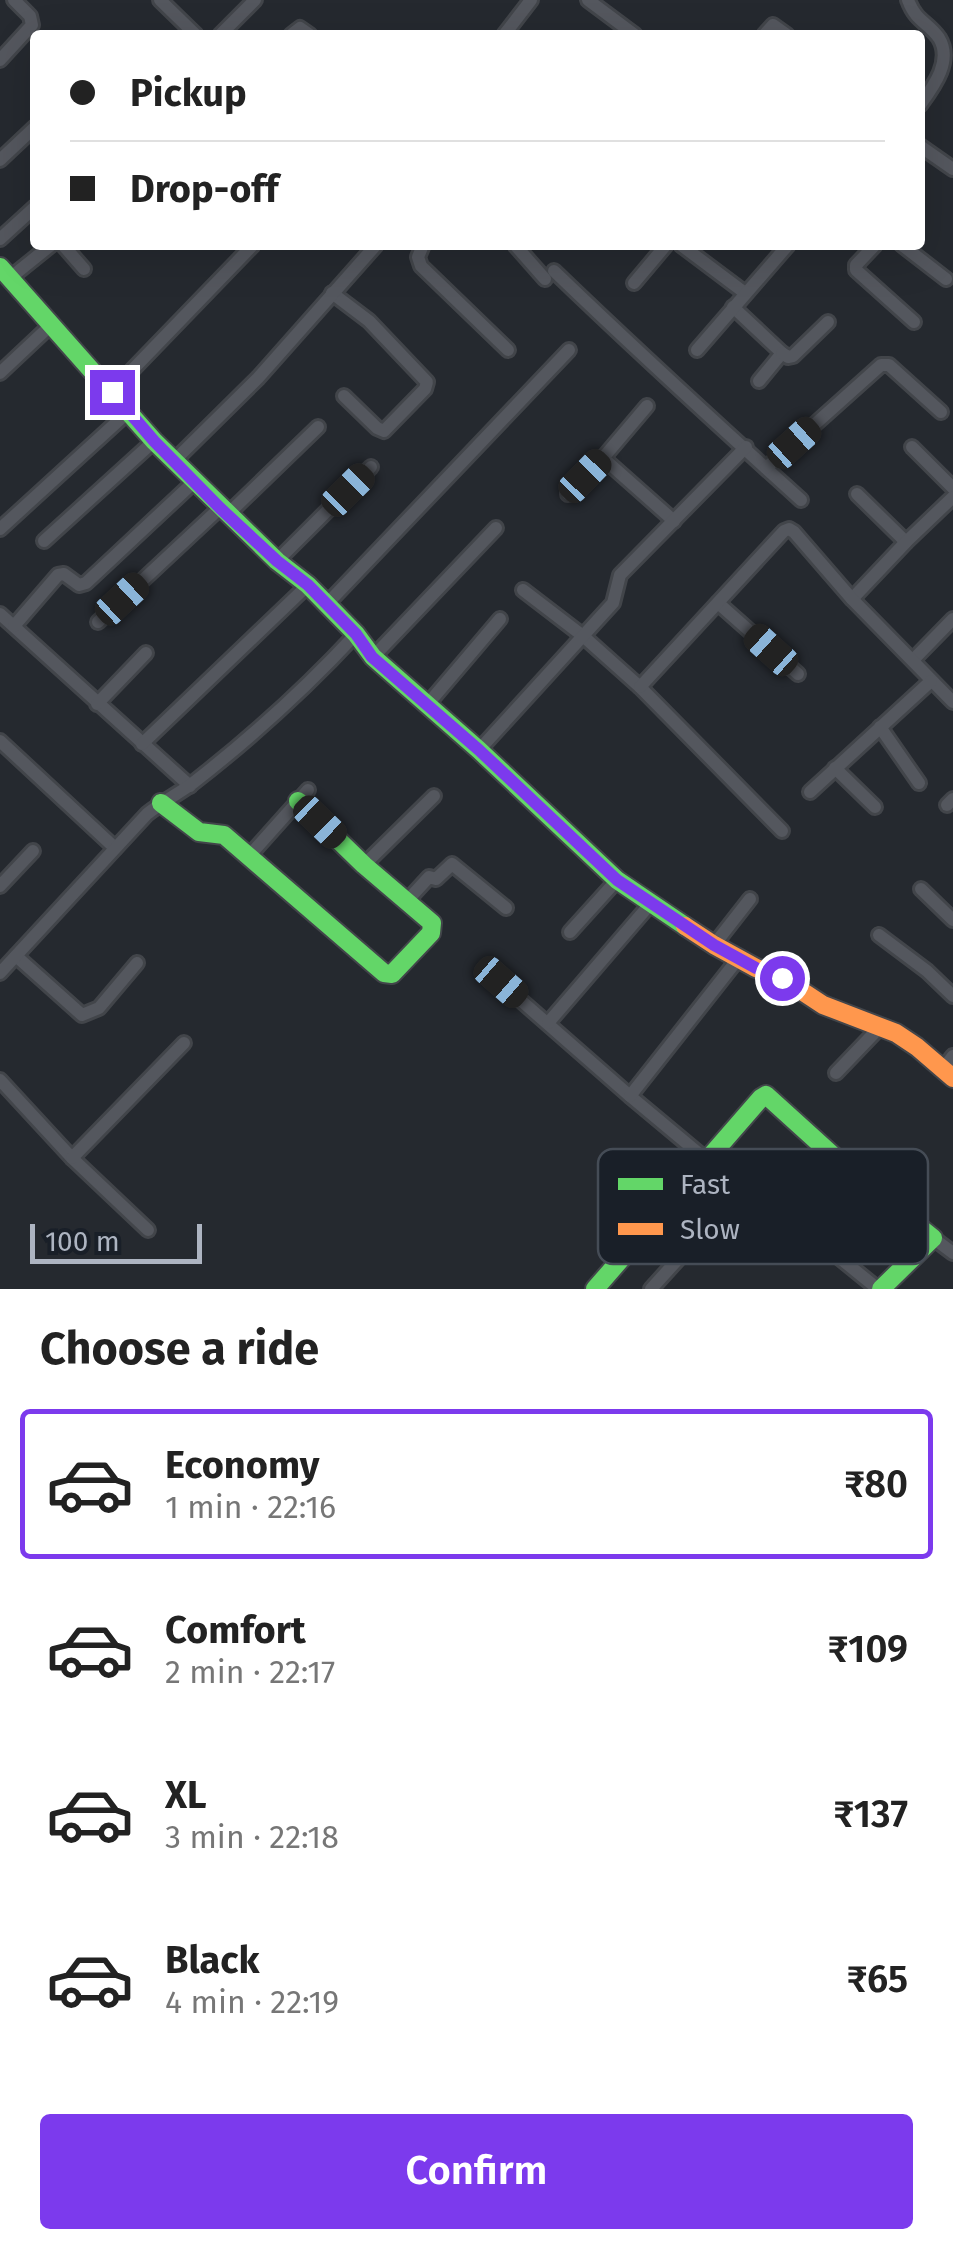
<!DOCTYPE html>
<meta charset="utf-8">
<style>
:root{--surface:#fff;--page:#f2f2f2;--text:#222;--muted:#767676;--line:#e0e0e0;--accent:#7c3aed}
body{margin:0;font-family:"Fira Sans",sans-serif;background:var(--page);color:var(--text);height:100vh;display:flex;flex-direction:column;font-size:38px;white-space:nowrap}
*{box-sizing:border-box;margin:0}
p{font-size:32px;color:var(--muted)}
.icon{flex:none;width:55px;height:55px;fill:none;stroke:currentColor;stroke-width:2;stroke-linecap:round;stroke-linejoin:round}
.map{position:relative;height:1289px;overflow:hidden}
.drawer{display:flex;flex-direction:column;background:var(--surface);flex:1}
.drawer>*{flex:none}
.hud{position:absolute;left:30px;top:30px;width:895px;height:220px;border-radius:10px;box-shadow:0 10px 40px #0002;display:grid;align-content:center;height:220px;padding:0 40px;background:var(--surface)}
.scale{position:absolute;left:30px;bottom:25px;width:172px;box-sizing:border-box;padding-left:10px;border:5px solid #adb4c1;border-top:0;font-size:28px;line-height:35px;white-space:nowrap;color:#adb4c1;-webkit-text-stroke:8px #191f28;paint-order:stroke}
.end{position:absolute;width:45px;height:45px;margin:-22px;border:12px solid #7c3aed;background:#fff;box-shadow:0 0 0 5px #fff}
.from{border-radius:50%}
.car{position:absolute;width:30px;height:60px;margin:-30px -15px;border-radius:12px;box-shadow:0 0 8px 2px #0007;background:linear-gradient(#222 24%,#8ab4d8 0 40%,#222 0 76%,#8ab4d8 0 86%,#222 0)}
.hud b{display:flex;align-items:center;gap:35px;height:95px;font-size:38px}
.hud b+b{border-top:2px solid var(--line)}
.hud i{width:25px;height:25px;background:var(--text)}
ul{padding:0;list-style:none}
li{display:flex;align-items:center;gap:30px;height:150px;margin:0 20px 15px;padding:0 20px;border:5px solid transparent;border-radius:10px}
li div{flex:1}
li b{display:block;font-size:38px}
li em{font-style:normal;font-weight:600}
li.active{border-color:var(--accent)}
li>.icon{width:90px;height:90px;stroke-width:1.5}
h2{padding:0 40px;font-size:45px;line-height:120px}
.cta{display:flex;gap:20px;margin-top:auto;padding:20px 40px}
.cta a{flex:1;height:115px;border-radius:10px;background:var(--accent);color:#fff;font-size:40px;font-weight:600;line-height:115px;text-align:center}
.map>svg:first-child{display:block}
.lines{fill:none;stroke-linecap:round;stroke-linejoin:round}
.street-casing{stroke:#42454a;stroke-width:18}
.fast-casing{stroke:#42454a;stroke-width:22}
.slow-casing{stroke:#42454a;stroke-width:22}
.street{stroke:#54575e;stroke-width:12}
.fast{stroke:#63d668;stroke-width:18}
.slow{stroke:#ff974d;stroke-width:18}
.route{stroke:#7c3aed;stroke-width:12}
.key{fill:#191f28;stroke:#454c56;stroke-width:2.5}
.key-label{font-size:28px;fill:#adb4c1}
</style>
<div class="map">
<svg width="953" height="1289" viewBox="0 0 953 1289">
<rect width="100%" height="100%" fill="#25292f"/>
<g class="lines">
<!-- street casing -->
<g class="street-casing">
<g id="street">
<path d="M160,0L196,35"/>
<path d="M588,0L635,35"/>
<path d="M908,0C916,22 928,22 939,38C953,61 933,87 920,105"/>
<path d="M220,35L255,0"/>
<path d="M291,35L300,28L310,35"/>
<path d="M504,35L531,0"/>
<path d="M764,35L773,25L787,35"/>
<path d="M0,60L32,25L30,16L14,0"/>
<path d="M920,146L953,169"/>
<path d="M0,160L35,127"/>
<path d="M0,239L35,207"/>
<path d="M63,245L84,269"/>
<path d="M423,245L418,257L421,266L508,350"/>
<path d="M515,245L545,279"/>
<path d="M681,245L745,293"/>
<path d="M875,245L856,265V270L914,322"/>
<path d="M902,245L946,279"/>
<path d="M554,271C635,349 718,425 801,500"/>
<path d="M10,278L51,245"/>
<path d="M634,283L666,245"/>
<path d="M332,293L369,321L427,382L425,389L384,431L377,428L344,396"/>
<path d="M733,307L782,353L759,381"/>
<path d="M697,350L788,245"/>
<path d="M782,353L788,357L793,356L828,322"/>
<path d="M0,373L51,325"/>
<path d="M111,392L253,245"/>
<path d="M912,447L953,488"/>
<path d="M603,458L674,521"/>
<path d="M175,460L258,378L376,245"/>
<path d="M766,468L881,365H889L941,412"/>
<path d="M568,494L603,458L647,406"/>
<path d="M857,494L906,542"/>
<path d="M228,514L318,427"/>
<path d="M0,529L128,412"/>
<path d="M44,541L154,441"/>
<path d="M277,561L371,467"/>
<path d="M523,590L583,636L640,687L782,831"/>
<path d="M852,599L906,542L953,497"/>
<path d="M718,603L798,674"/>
<path d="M326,605L569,350"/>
<path d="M0,614L190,786"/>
<path d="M98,622L221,507"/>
<path d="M14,626L58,575L64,574L79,585L86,583L195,481"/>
<path d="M373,657L496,528"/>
<path d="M913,660L953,619"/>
<path d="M640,687L784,531L789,529L794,532L852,599L953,702"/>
<path d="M97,704L146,653"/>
<path d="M427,705L500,619"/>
<path d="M880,727L919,783"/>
<path d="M0,741L115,848"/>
<path d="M142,744L308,585"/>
<path d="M479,750L613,603L620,575L746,447"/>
<path d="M835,768L875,807"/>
<path d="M810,792L931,681"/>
<path d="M947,805L953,799"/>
<path d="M249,856L308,790"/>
<path d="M364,865L434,796"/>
<path d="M0,886L33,851"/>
<path d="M921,889L953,920"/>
<path d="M407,901L429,877L436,879L452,864L506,908"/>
<path d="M570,932L617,880"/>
<path d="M879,935L927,971L953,996"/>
<path d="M714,945L750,899"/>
<path d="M16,956L82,1015L99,1008L137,963"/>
<path d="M0,973L147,814C162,802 178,794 193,783C252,737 305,689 356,634"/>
<path d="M501,983L630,1096L739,1187V1192L651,1289"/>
<path d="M548,1023L652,902"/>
<path d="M943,1069L953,1056"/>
<path d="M836,1073L881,1026"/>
<path d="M0,1080L72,1158L148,1230"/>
<path d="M630,1096L738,959"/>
<path d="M72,1158L184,1043"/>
<path d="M790,1231L851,1172"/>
<path d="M933,1238L953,1253"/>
<path d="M830,1250L878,1289"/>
</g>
</g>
<!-- fast casing -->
<g class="fast-casing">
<g id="fast">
<path d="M0,267L154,441L277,561L308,585L356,634L373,657L479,750L617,880L685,926"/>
<path d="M161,803L199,832L224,835L384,973L392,974L431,933L432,923L364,865L298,801"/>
<path d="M595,1289L761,1098L766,1095L851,1172L933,1238L881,1289"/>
</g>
</g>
<!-- slow casing -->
<g class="slow-casing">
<path id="slow" d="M685,926L714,945L756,968L782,978L823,1005L896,1033L917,1047L953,1078"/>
</g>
<!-- street -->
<use href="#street" class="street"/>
<!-- fast -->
<use href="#fast" class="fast"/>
<!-- slow -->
<use href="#slow" class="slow"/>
</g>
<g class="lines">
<!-- route -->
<path class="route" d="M112,392L154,441L220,508L277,561L308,585L356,634L372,657L479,750L617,880L714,945L756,968L782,978"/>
</g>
<!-- legend -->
<rect x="598" y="1149" width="330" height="115" rx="15" class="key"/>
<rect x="618" y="1178" width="45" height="12" fill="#63d668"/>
<rect x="618" y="1223" width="45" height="12" fill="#ff974d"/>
<g class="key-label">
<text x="680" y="1194">Fast</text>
<text x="680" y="1239">Slow</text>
</g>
</svg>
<div class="scale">100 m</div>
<i class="end from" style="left:782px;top:978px"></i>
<i class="end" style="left:112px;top:392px"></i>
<i class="car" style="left:794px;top:443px;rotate:48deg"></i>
<i class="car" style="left:585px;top:476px;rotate:44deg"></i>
<i class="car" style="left:348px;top:490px;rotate:45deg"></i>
<i class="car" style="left:122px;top:599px;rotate:47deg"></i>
<i class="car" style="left:771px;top:650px;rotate:312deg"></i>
<i class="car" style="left:320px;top:822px;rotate:134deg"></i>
<i class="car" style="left:501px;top:982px;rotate:131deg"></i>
<div class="hud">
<b><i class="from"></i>Pickup</b>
<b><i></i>Drop-off</b>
</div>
</div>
<section class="drawer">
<h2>Choose a ride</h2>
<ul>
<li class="active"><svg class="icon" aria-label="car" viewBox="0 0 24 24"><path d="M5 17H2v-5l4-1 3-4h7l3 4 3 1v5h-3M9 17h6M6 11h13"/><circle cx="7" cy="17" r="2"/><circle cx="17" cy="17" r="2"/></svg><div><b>Economy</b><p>1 min · 22:16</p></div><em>₹80</em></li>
<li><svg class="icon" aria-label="car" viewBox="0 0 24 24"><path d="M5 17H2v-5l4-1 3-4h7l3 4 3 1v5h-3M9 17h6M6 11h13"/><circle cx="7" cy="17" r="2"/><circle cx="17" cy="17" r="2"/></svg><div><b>Comfort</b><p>2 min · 22:17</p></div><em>₹109</em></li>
<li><svg class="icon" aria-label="car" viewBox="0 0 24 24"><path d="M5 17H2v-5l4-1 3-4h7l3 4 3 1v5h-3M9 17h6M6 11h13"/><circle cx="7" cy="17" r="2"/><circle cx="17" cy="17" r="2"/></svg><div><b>XL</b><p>3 min · 22:18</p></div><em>₹137</em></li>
<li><svg class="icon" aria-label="car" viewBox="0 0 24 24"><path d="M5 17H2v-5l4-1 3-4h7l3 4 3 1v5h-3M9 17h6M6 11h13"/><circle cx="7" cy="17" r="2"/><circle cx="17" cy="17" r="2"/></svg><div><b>Black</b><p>4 min · 22:19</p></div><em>₹65</em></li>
</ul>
<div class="cta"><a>Confirm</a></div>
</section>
